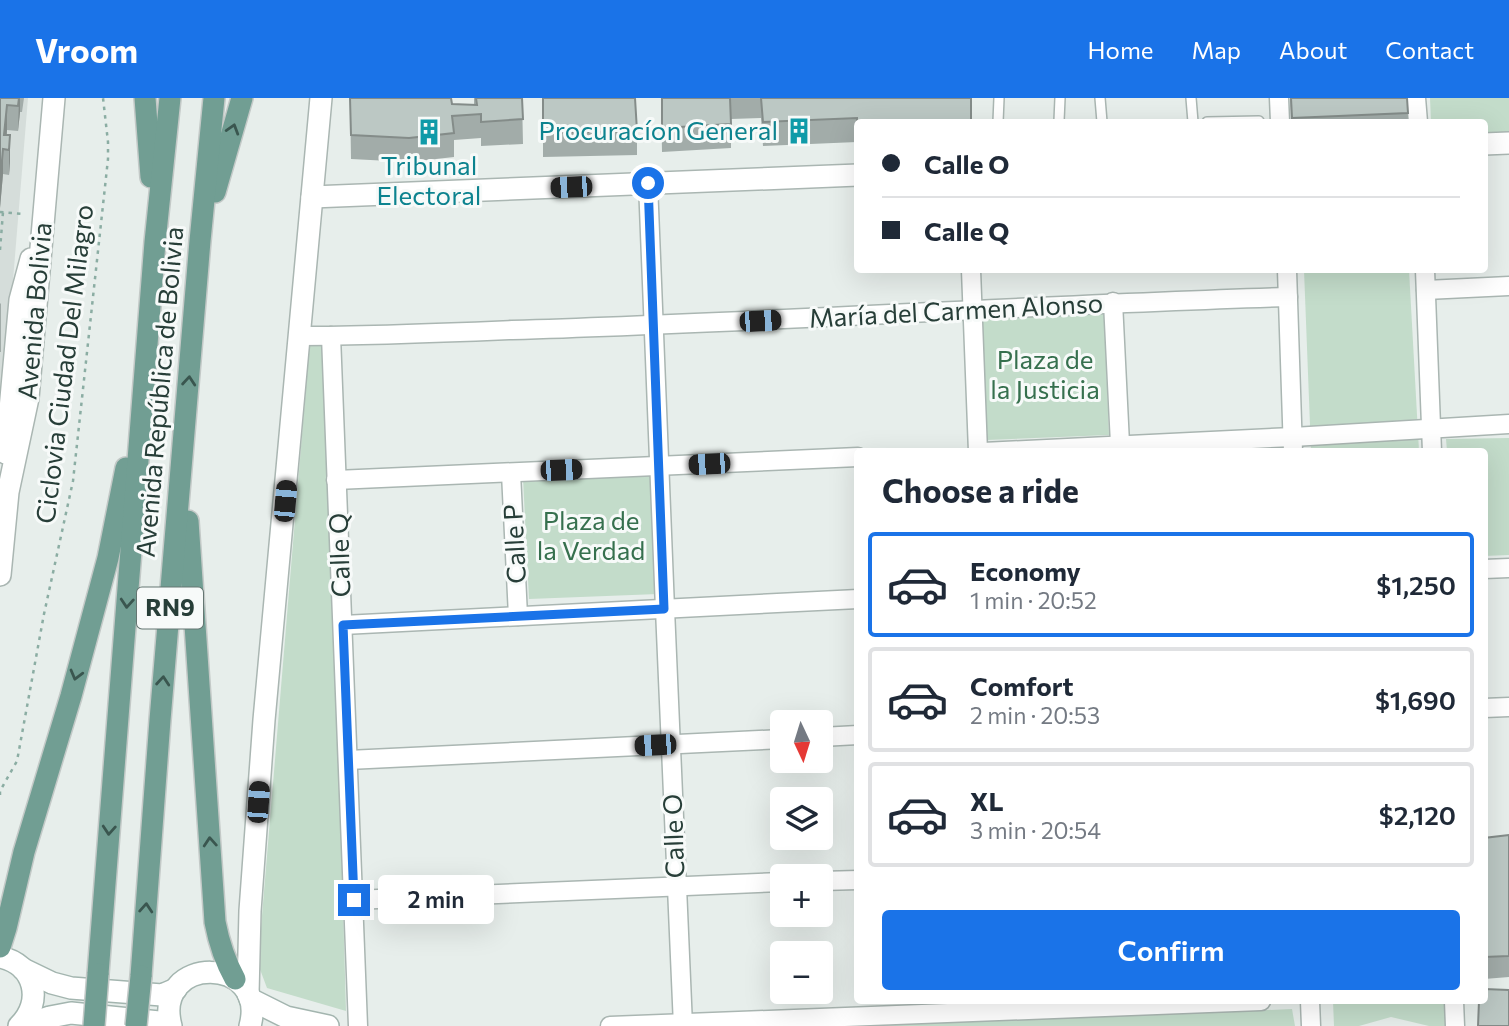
<!DOCTYPE html>
<meta charset="utf-8">
<style>
:root{--surface:#fff;--page:#f2f2f3;--text:#1f2937;--muted:#747a83;--line:#e0e1e3;--accent:#1a73e8}
body{margin:0;font-family:Commissioner,sans-serif;background:var(--page);color:var(--text);height:100vh;display:flex;flex-direction:column;font-size:26px;white-space:nowrap}
*{box-sizing:border-box;margin:0}
p{font-size:23px;color:var(--muted)}
.icon{flex:none;width:38px;height:38px;fill:none;stroke:currentColor;stroke-width:2;stroke-linecap:round;stroke-linejoin:round}
.map{position:relative;flex:1;overflow:hidden}
.details{position:absolute;left:854px;top:350px;width:634px;height:556px;display:flex;flex-direction:column;background:var(--surface);border-radius:7px;box-shadow:0 7px 28px #0002}
.details>*{flex:none}
.top-card{position:absolute;left:854px;top:21px;width:634px;height:154px;border-radius:7px;box-shadow:0 7px 28px #0002;display:grid;align-content:center;height:154px;padding:0 28px;background:var(--surface)}
.needle{width:46px;rotate:176deg}
.buttons{position:absolute;left:770px;top:612px;display:grid;gap:14px}
.buttons a{display:grid;place-items:center;width:63px;height:63px;border-radius:7px;background:var(--surface);box-shadow:0 7px 28px #0002;font-size:35px}
.end{position:absolute;width:32px;height:32px;margin:-16px;border:9px solid #1a73e8;background:#fff;box-shadow:0 0 0 4px #fff}
.from{border-radius:50%}
.bubble{position:absolute;height:49px;border-radius:7px;background:var(--surface);box-shadow:0 7px 28px #0002;font-size:23px;font-weight:600;line-height:49px;text-align:center}
.car{position:absolute;width:21px;height:42px;margin:-21px -10px;border-radius:9px;box-shadow:0 0 5px 2px #0007;background:linear-gradient(#222 24%,#8ab4d8 0 40%,#222 0 76%,#8ab4d8 0 86%,#222 0)}
.top-card b{display:flex;align-items:center;gap:24px;height:66px;font-size:26px}
.top-card b+b{border-top:2px solid var(--line)}
.top-card i{width:18px;height:18px;background:var(--text)}
ul{padding:0;list-style:none}
li{display:flex;align-items:center;gap:21px;height:105px;margin:0 14px 10px;padding:0 14px;border:4px solid var(--line);border-radius:7px}
li div{flex:1}
li b{display:block;font-size:26px}
li em{font-style:normal;font-weight:600}
li.selected{border-color:var(--accent)}
li>.icon{width:63px;height:63px;stroke-width:1.5}
h2{padding:0 28px;font-size:32px;line-height:84px}
.primary-button{display:flex;gap:14px;margin-top:auto;padding:14px 28px}
.primary-button a{flex:1;height:80px;border-radius:7px;background:var(--accent);color:#fff;font-size:28px;font-weight:600;line-height:80px;text-align:center}
header{display:flex;align-items:center;gap:42px;box-sizing:border-box;height:98px;padding:0 35px;background:var(--accent);color:#fff}
header strong{font-size:33px}
nav{display:flex;gap:38px;margin-inline-start:auto;font-size:24px}
.map>svg:first-child{display:block}
.built{fill:#d5ddda}
.green{fill:#c3dcca}
.lines{fill:none;stroke-linecap:round;stroke-linejoin:round}
.service-casing{stroke:#aab6b2;stroke-width:12}
.minor-casing{stroke:#aab6b2;stroke-width:21}
.tertiary-casing{stroke:#aab6b2;stroke-width:24}
.secondary-casing{stroke:#a3b5af;stroke-width:24}
.primary-casing{stroke:#c3c9c7;stroke-width:24}
.path{stroke:#8bada3;stroke-width:2.5;stroke-dasharray:3.5 5;stroke-linecap:butt}
.service{stroke:#fff;stroke-width:9}
.minor{stroke:#fff;stroke-width:18}
.tertiary{stroke:#fff;stroke-width:21}
.secondary{stroke:#fff;stroke-width:21}
.primary{stroke:#719e93;stroke-width:21}
.primary-bridge-casing{stroke:#c3c9c7;stroke-width:24;stroke-linecap:butt}
.primary-bridge{stroke:#719e93;stroke-width:21}
.wall{fill:#a2aca9}
.shaded-wall{fill:#848c89}
.building{fill:#bcc8c4;stroke:#848c89;stroke-width:2}
.oneway{stroke:#3a564f}
.route{stroke:#1a73e8;stroke-width:9}
.labels{text-anchor:middle;stroke-width:6;stroke-linejoin:round;paint-order:stroke}
.shield{fill:#f7faf9;stroke:#657672;stroke-width:2}
.shield-label{font-size:24px;font-weight:bold;fill:#273e38}
.culture-label{font-size:26px;fill:#0d838f;stroke:#f7faf9;text-anchor:end}
.street-label{font-size:26px;fill:#273e38;stroke:#f7faf9}
.park-label{font-size:26px;fill:#36704e;stroke:#f7faf9}
</style>
<header>
<strong>Vroom</strong>
<nav><a>Home</a><a>Map</a><a>About</a><a>Contact</a></nav>
</header>
<div class="map">
<svg width="1509" height="928" viewBox="0 0 1509 928">
<rect width="100%" height="100%" fill="#e7eeeb"/>
<!-- built -->
<path class="built" d="M0,0H28L0,340Z"/>
<!-- green -->
<g class="green">
<path d="M1430,0H1509V34L1484,35V24H1431Z"/>
<path d="M1304,172H1409L1419,353H1311Z"/>
<path d="M1104,213L1109,337L986,342L980,218Z"/>
<path d="M310,241H327L346,913L267,890L258,866Z"/>
<path d="M1509,340V457L1484,458V354L1447,353L1446,341Z"/>
<path d="M653,374L658,496L529,501L523,380Z"/>
<path d="M1333,903H1446L1447,928H1429L1391,919L1359,928H1334Z"/>
<path d="M1292,911L1295,928H867Z"/>
</g>
<g class="lines">
<!-- service casing -->
<g class="service-casing">
<g id="service">
<path d="M1100,0L1102,24"/>
<path d="M1191,0L1193,24"/>
<path d="M998,24L999,0"/>
<path d="M1058,24L1059,23L1060,0"/>
<path d="M1207,24L1259,23"/>
</g>
</g>
<!-- minor casing -->
<g class="minor-casing">
<g id="minor">
<path d="M1279,0L1280,24"/>
<path d="M1416,0L1418,24"/>
<path d="M648,85L665,511L683,928"/>
<path d="M971,172L978,354"/>
<path d="M1287,172L1293,354"/>
<path d="M1425,172L1432,354"/>
<path d="M1426,192L1509,188"/>
<path d="M1113,204L1120,346"/>
<path d="M300,238C371,238 441,235 512,232C771,224 1029,207 1288,199"/>
<path d="M331,238L358,928"/>
<path d="M983,354L1293,339L1509,326"/>
<path d="M511,375L518,518"/>
<path d="M336,382L858,359"/>
<path d="M1484,471L1509,470"/>
<path d="M343,527L858,501"/>
<path d="M1484,610L1509,609"/>
<path d="M821,639L858,637"/>
<path d="M348,662L782,641"/>
<path d="M821,783L858,782"/>
<path d="M354,802L782,784"/>
<path d="M1310,903L1311,928"/>
<path d="M1454,903L1455,928"/>
<path d="M610,928L1261,903"/>
</g>
</g>
<!-- tertiary casing -->
<g class="tertiary-casing">
<g id="tertiary">
<path d="M1484,46L1509,45"/>
<path d="M312,99L858,77"/>
<path d="M6,355L20,202L31,161"/>
<path d="M0,477L8,394L28,300L54,0"/>
<path d="M248,896L250,813L264,622L321,0"/>
</g>
</g>
<!-- secondary casing -->
<g class="secondary-casing">
<g id="secondary">
<path d="M0,859C35,866 44,904 19,928"/>
<path d="M23,871L52,885L71,890L162,897L176,891"/>
<path d="M250,901L286,919L328,928"/>
<path d="M23,928L50,919L71,915L159,924L167,928"/>
<path d="M171,928C152,856 269,857 250,928"/>
</g>
</g>
<!-- primary casing -->
<g class="primary-casing">
<g id="primary">
<path d="M145,0L151,79"/>
<path d="M215,94L242,0"/>
<path d="M188,423L215,824C219,845 225,863 235,881"/>
<path d="M0,849L6,830L24,754L71,598L108,460L126,370"/>
<path d="M98,876L155,144L170,0"/>
<path d="M141,878L160,622L200,143L214,0"/>
</g>
</g>
<!-- path -->
<g class="path">
<path d="M0,114L23,116"/>
<path d="M0,152L3,114"/>
<path d="M0,697V693L17,663L44,516L73,383L108,61V44L103,0"/>
</g>
<!-- service -->
<use href="#service" class="service"/>
<!-- minor -->
<use href="#minor" class="minor"/>
<!-- tertiary -->
<use href="#tertiary" class="tertiary"/>
<!-- secondary -->
<use href="#secondary" class="secondary"/>
<!-- primary -->
<use href="#primary" class="primary"/>
<!-- primary-bridge casing -->
<g class="primary-bridge-casing">
<g id="primary-bridge">
<path d="M94,928L98,876"/>
<path d="M136,928L141,878"/>
</g>
</g>
<!-- primary-bridge -->
<use href="#primary-bridge" class="primary-bridge"/>
</g>
<!-- wall -->
<g class="wall">
<path d="M0,0H24L22,14H20L18,33L7,32V37H10V63L9,77L3,76L0,110Z"/>
<path d="M350,0L474,7V0H522L523,46L481,48V40L454,42V59L409,64L351,61Z"/>
<path d="M543,0L637,33V57L543,59Z"/>
<path d="M661,0H971V24H858L857,54V44L763,48L761,20L731,21V50L662,54Z"/>
<path d="M1290,0H1407L1408,24H1291Z"/>
<path d="M0,205L1,206V254H0Z"/>
<path d="M1509,737V879L1484,881V740Z"/>
</g>
<!-- shaded-wall -->
<g class="shaded-wall">
<path d="M19,0H20V14L18,33Z"/>
<path d="M7,7V32L5,51L4,37Z"/>
<path d="M10,37V63L9,77V52Z"/>
<path d="M3,51V76L0,110V85Z"/>
</g>
<!-- building -->
<g class="building">
<path d="M0,0H19L18,8L7,7L4,37H10L9,52L3,51L0,85Z"/>
<path d="M350,0H451L452,6L477,7L476,0H522L523,21L481,24V16L452,18L454,35L409,40L351,37Z"/>
<path d="M543,0H635L637,33L543,35Z"/>
<path d="M662,0H730L731,26L662,30Z"/>
<path d="M761,0H971V23L940,24H858L857,30V20L763,24Z"/>
<path d="M1291,0H1407L1408,15L1292,20Z"/>
<path d="M1509,737V858L1484,859V740Z"/>
<path d="M1484,891L1509,892V928H1478L1479,903H1484Z"/>
</g>
<!-- one-way arrows -->
<defs><path id="oneway-chevron" d="M-2-3.5L2.5 0L-2 3.5" fill="none" stroke-width="1.6" stroke-linecap="round" stroke-linejoin="round" transform="scale(1.75)"/></defs>
<g class="oneway">
<use href="#oneway-chevron" transform="translate(233 31) rotate(-73)"/>
<use href="#oneway-chevron" transform="translate(189 283) rotate(-85)"/>
<use href="#oneway-chevron" transform="translate(127 505) rotate(94)"/>
<use href="#oneway-chevron" transform="translate(76 577) rotate(105)"/>
<use href="#oneway-chevron" transform="translate(163 583) rotate(-85)"/>
<use href="#oneway-chevron" transform="translate(109 732) rotate(94)"/>
<use href="#oneway-chevron" transform="translate(210 744) rotate(-94)"/>
<use href="#oneway-chevron" transform="translate(146 810) rotate(-86)"/>
</g>
<g class="lines">
<!-- route -->
<path class="route" d="M354,802L343,527L664,511L648,85"/>
</g>
<!-- icons -->
<defs>
<g id="building-bare" transform="scale(2.1)"><path d="M-4-6H4V6H1V3H-1V6H-4ZM-2.5-4.3h1.7v1.8h-1.7ZM.8-4.3h1.7v1.8H.8ZM-2.5-1h1.7V.8h-1.7ZM.8-1h1.7V.8H.8Z" fill="#0f9aa8" stroke="#f7faf9" stroke-width="2.5" paint-order="stroke"/></g>
</defs>
<g fill-rule="evenodd">
<use href="#building-bare" x="799" y="33"/>
<use href="#building-bare" x="429" y="34"/>
</g>
<g class="labels">
<!-- shield labels -->
<rect class="shield" x="137" y="489.5" width="66" height="41" rx="5"/>
<g class="shield-label">
<text x="170" y="518">RN9</text>
</g>
<!-- culture labels -->
<g class="culture-label">
<text x="778" y="42">Procuracíon General</text>
<text x="429" y="77" text-anchor="middle">Tribunal<tspan x="429" dy="30">Electoral</tspan></text>
</g>
<!-- street labels -->
<g class="street-label">
<text transform="translate(35 213) rotate(-85)" y="9">Avenida Bolivia</text>
<text transform="translate(956 213) rotate(-3)" y="9">María del Carmen Alonso</text>
<text transform="translate(65 266) rotate(-83)" y="9">Ciclovia Ciudad Del Milagro</text>
<text transform="translate(160 294) rotate(-85)" y="9">Avenida República de Bolivia</text>
<text transform="translate(515 446) rotate(-93)" y="9">Calle P</text>
<text transform="translate(340 457) rotate(-92)" y="9">Calle Q</text>
<text transform="translate(674 738) rotate(-92)" y="9">Calle O</text>
</g>
<!-- park labels -->
<g class="park-label">
<text x="1045" y="271">Plaza de<tspan x="1045" dy="30">la Justicia</tspan></text>
<text x="591" y="432">Plaza de<tspan x="591" dy="30">la Verdad</tspan></text>
</g>
</g>
</svg>
<div class="buttons">
<a><svg class="needle" viewBox="-14 -14 28 28"><path d="M0-13l5 13h-10z" fill="#e53935"/><path d="M0 13l5-13h-10z" fill="#747a83"/></svg></a>
<a><svg class="icon" aria-label="layers" viewBox="0 0 24 24"><path d="M12 4l9 5-9 5-9-5zM3 14l9 5 9-5"/></svg></a>
<a>+</a>
<a>−</a>
</div>
<i class="end from" style="left:648px;top:85px"></i>
<i class="end" style="left:354px;top:802px"></i>
<div class="bubble" style="left:378px;top:777px;width:116px">2 min</div>
<i class="car" style="left:571px;top:89px;rotate:268deg"></i>
<i class="car" style="left:760px;top:223px;rotate:87deg"></i>
<i class="car" style="left:709px;top:366px;rotate:267deg"></i>
<i class="car" style="left:561px;top:372px;rotate:88deg"></i>
<i class="car" style="left:285px;top:403px;rotate:5deg"></i>
<i class="car" style="left:655px;top:647px;rotate:267deg"></i>
<i class="car" style="left:258px;top:704px;rotate:4deg"></i>
<div class="top-card">
<b><i class="from"></i>Calle O</b>
<b><i></i>Calle Q</b>
</div>
<section class="details">
<h2>Choose a ride</h2>
<ul>
<li class="selected"><svg class="icon" aria-label="car" viewBox="0 0 24 24"><path d="M5 17H2v-5l4-1 3-4h7l3 4 3 1v5h-3M9 17h6M6 11h13"/><circle cx="7" cy="17" r="2"/><circle cx="17" cy="17" r="2"/></svg><div><b>Economy</b><p>1 min · 20:52</p></div><em>$1,250</em></li>
<li><svg class="icon" aria-label="car" viewBox="0 0 24 24"><path d="M5 17H2v-5l4-1 3-4h7l3 4 3 1v5h-3M9 17h6M6 11h13"/><circle cx="7" cy="17" r="2"/><circle cx="17" cy="17" r="2"/></svg><div><b>Comfort</b><p>2 min · 20:53</p></div><em>$1,690</em></li>
<li><svg class="icon" aria-label="car" viewBox="0 0 24 24"><path d="M5 17H2v-5l4-1 3-4h7l3 4 3 1v5h-3M9 17h6M6 11h13"/><circle cx="7" cy="17" r="2"/><circle cx="17" cy="17" r="2"/></svg><div><b>XL</b><p>3 min · 20:54</p></div><em>$2,120</em></li>
</ul>
<div class="primary-button"><a>Confirm</a></div>
</section>
</div>
